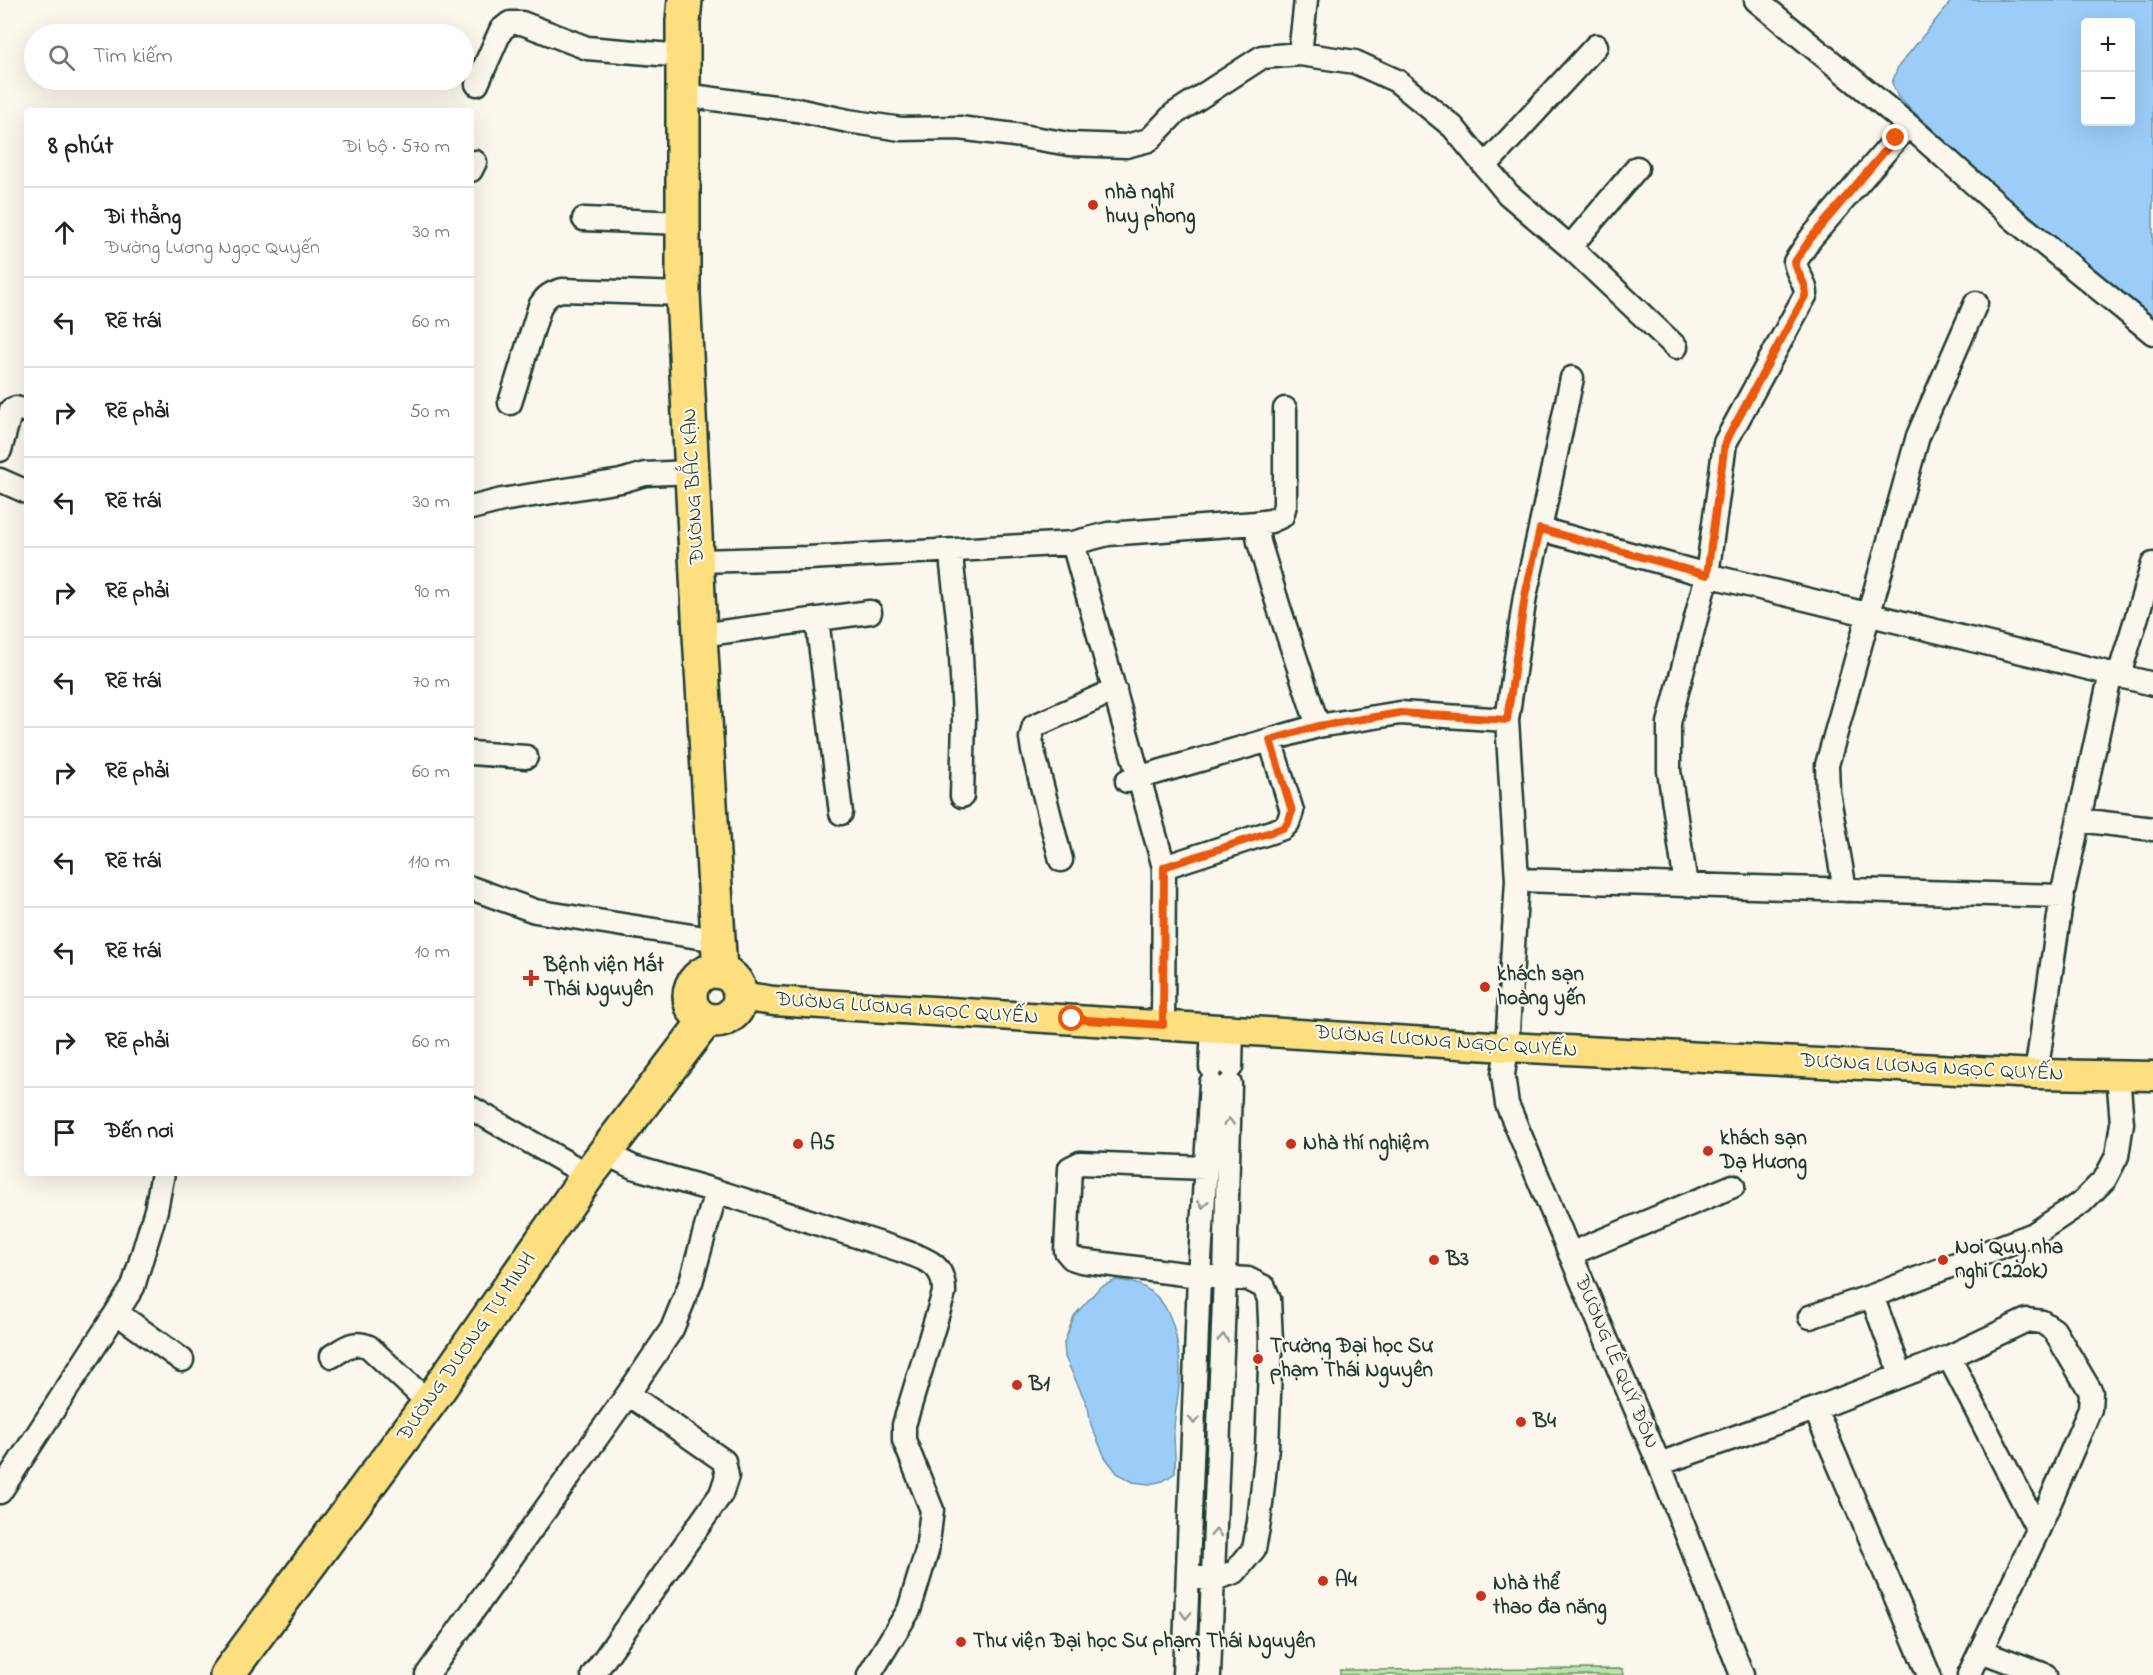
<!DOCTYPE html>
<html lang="vi">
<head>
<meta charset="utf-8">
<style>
  body { margin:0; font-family:"Indie Flower",sans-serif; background:#f6f6f6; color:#222 }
  .controls { position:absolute; right:18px; top:18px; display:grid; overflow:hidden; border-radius:6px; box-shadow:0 6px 24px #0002 }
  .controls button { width:54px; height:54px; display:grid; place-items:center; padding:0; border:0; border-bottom:2px solid #e0e0e0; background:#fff; color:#222; font:30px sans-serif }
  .stop { position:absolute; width:18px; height:18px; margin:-14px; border:4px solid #ea580c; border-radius:50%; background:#fff }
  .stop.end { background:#ea580c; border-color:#fff; box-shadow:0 2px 6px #0008 }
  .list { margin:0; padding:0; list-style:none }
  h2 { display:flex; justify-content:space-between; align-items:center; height:78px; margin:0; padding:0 24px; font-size:26px }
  h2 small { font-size:20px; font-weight:400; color:#767676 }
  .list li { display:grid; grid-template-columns:39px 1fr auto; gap:18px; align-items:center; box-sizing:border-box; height:90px; padding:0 24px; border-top:2px solid #e0e0e0 }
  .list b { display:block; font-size:22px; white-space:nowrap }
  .list p { margin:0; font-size:20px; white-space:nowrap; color:#767676 }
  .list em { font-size:20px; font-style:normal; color:#767676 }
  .icon { flex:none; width:33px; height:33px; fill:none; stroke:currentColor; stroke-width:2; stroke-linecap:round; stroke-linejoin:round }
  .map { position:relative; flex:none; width:2153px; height:1675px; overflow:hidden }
  .search { position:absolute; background:#fff; box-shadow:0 6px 24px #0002; left:24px; top:24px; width:450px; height:66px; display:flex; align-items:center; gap:15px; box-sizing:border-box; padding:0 21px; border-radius:33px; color:#767676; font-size:22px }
  .panel { position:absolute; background:#fff; box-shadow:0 6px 24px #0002; left:24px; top:108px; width:450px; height:1068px; border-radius:6px }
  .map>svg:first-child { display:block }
  .green { fill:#b8e5a3; stroke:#6c916c; stroke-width:1.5 }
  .water { fill:#9bcdf8; stroke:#6993aa; stroke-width:1.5; fill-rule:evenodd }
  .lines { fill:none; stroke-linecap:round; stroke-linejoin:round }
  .minor-casing { stroke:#1f3d34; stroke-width:27 }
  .major-casing { stroke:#1f3d34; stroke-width:33 }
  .highway-casing { stroke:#1f3d34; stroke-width:38 }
  .minor { stroke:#fbf7ec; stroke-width:22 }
  .major { stroke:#fddf80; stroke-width:28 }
  .highway { stroke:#fddf80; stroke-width:33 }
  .oneway { stroke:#8d9a90 }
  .route { stroke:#ea580c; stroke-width:8 }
  .poi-dot { fill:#c8321e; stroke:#fbf7ec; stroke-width:2 }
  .labels { text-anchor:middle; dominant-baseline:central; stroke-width:4.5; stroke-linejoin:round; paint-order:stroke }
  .poi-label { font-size:21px; font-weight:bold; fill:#1f3d34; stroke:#fbf7ec; text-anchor:start }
  .street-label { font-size:21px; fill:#1f3d34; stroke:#fbf7ec }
</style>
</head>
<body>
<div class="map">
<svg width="2153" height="1675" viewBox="0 0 2153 1675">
  <rect width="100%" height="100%" fill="#fbf7ec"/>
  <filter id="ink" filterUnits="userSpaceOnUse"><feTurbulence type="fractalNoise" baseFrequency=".0167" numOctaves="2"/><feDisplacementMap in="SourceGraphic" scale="12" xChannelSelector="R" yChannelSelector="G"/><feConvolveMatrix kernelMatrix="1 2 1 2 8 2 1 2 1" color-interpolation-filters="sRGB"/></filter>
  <g filter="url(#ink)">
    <path class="green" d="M1623,1669L1624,1675H1340V1670Z"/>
    <path class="water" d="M1952,0H2153V318L2043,232L1898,97L1892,83L1898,67ZM2086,22H2130V122H2086Z
      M1116,1280C1166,1283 1177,1323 1180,1367C1181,1388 1174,1410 1174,1432C1174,1446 1176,1459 1175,1473L1163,1481L1149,1484L1133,1482L1117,1473L1105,1457L1097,1439L1091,1425L1088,1407L1065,1357L1064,1343L1074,1316L1100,1287Z"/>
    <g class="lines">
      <defs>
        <path id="minor" d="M1756,0L1908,125L2015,220L2153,333
          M1300,54L1306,0
          M477,84L501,30L510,23H522L587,48L683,56
          M684,95L797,110L848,121L901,129L959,128L1022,136L1069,144L1126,146L1149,140L1174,114L1262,57L1300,54L1355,62L1397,81L1453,127L1508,194L1570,247L1676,347
          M1485,166L1596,46
          M471,170L475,162
          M584,219L682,223
          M1570,247L1637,168
          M510,403L540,306C546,296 551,293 562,290L683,294
          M1285,409V505L1282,516L1271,521L1256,523L1259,542L1279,608L1318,726
          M0,450L11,410L16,408L27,411
          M0,480L27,492
          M471,508L502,500L621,481L645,474L693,472
          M1540,529L1572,378
          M1073,543L1164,867L1283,828L1288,823L1292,811L1270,740
          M698,561L808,558L956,550
          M817,619L841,813
          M700,635L870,612
          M2119,675L2153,564
          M471,753L526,757
          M1127,781L1318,726L1400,713L1507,720
          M962,796L964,718L960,636L952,565V557L956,550L1073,543L1108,534L1256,523
          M2079,820L2153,829
          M1061,860L1033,751L1031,738L1034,726L1115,690
          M1517,880L2062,896
          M1686,885L1669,771V723L1707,575L1725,443L1806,294C1806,282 1797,275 1795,262L1811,238L1908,125
          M471,888L535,911L717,940
          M1845,890L1828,792L1827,765L1918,436L1976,303
          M1163,1025L1164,867
          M1211,1067L1213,1028
          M1231,1067L1232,1028
          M2036,1074L2062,896L2111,673
          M471,1108L588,1175
          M605,1153L633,1167L716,1191L900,1250C924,1259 945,1262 944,1293L904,1425V1440L932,1510L927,1551L909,1610L869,1675
          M1570,1254L1733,1186
          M1872,1296L1901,1375
          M117,1313L182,1360
          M1810,1317L1872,1296L2034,1234L2082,1202L2105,1179L2117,1156L2122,1123L2118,1075
          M332,1356C345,1348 354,1340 369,1347L429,1403
          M1949,1357L2038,1530
          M1815,1409L1929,1675
          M1659,1464L1815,1409L1949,1357L2027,1320L2042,1322L2054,1330L2091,1392L2090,1409L2038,1530L1969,1675
          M0,1492L133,1287L156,1210L163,1173
          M1188,1577L1214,1579L1235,1572L1254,1549L1259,1522L1267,1447L1271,1341L1269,1299L1264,1287L1248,1279L1199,1276L1081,1261L1072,1258L1066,1251L1070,1168L1080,1163L1205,1168
          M1981,1651L2045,1675
          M427,1675L628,1394L672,1329L691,1282L716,1191
          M593,1675L721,1494L727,1476L724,1461L628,1394
          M1184,1675L1199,1276L1211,1083
          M1209,1675L1225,1277L1230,1084
          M1742,1675L1659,1464L1507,1104L1503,1075L1507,1047L1517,880L1507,720L1525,596L1540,529L1707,575L2153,684"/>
        <path id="major" d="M740,996L774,1001L1507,1047L2036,1074L2153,1076"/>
        <path id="highway" d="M685,0L683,21V294L700,635L720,972
          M690 996a25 25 0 1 1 50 0a25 25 0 1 1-50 0Z
          M227,1675L429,1403L588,1175L706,1020"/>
      </defs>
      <use href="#minor" class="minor-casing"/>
      <use href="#major" class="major-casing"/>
      <use href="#highway" class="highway-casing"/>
      <use href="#minor" class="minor"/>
      <use href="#major" class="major"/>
      <use href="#highway" class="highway"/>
    </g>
    <defs><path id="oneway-chevron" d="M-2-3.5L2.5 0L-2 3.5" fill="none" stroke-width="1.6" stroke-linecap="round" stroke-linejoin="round" transform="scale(1.5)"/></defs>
    <g class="oneway">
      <use href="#oneway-chevron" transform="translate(1229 1122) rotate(-89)"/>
      <use href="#oneway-chevron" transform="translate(1203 1204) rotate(93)"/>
      <use href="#oneway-chevron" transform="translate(1223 1338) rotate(-87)"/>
      <use href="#oneway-chevron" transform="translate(1194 1420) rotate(92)"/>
      <use href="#oneway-chevron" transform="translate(1216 1533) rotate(-88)"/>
      <use href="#oneway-chevron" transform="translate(1186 1615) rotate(92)"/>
    </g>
  </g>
  <g class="lines" filter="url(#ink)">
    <path class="route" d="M1072,1019L1163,1025L1164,867L1283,828L1288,823L1292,811L1270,740L1318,726L1400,713L1507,720L1525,596L1540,529L1707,575L1725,443L1806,294C1806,282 1797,275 1795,262L1811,238L1896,138"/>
  </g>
  <g class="poi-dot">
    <circle cx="1093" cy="205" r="6"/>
    <path d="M528 969h6v6h6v6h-6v6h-6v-6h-6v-6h6z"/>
    <circle cx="1485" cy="987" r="6"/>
    <circle cx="798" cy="1144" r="6"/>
    <circle cx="1291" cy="1144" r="6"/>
    <circle cx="1708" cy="1151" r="6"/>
    <circle cx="1434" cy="1260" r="6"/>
    <circle cx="1943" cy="1260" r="6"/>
    <circle cx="1258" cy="1359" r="6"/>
    <circle cx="1017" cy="1385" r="6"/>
    <circle cx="1521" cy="1422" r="6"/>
    <circle cx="1323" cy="1581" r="6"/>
    <circle cx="1481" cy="1596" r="6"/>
    <circle cx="961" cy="1642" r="6"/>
  </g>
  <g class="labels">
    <g class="poi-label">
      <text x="1105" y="193">nhà nghỉ<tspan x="1105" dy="24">huy phong</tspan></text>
      <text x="544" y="966">Bệnh viện Mắt<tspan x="544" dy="24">Thái Nguyên</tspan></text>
      <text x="1497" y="975">khách sạn<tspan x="1497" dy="24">hoàng yến</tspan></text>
      <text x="1720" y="1139">khách sạn<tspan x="1720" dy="24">Dạ Hương</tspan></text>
      <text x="810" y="1144">A5</text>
      <text x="1303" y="1144">Nhà thí nghiệm</text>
      <text x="1955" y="1248">Noi Quy nha<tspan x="1955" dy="24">nghi (220k)</tspan></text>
      <text x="1446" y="1260">B3</text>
      <text x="1270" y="1347">Trường Đại học Sư<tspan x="1270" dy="24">phạm Thái Nguyên</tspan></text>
      <text x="1029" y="1385">B1</text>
      <text x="1533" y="1422">B4</text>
      <text x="1335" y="1581">A4</text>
      <text x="1493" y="1584">Nhà thể<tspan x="1493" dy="24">thao đa năng</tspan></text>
      <text x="973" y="1642">Thư viện Đại học Sư phạm Thái Nguyên</text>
    </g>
    <g class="street-label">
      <text transform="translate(694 486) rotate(-93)">ĐƯỜNG BẮC KẠN</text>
      <text transform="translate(907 1009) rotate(4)">ĐƯỜNG LƯƠNG NGỌC QUYẾN</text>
      <text transform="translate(1446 1042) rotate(4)">ĐƯỜNG LƯƠNG NGỌC QUYẾN</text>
      <text transform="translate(1932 1068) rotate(3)">ĐƯỜNG LƯƠNG NGỌC QUYẾN</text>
      <text transform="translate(467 1347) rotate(-55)">ĐƯỜNG DƯƠNG TỰ MINH</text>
      <text transform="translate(1616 1362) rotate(67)">ĐƯỜNG LÊ QUÝ ĐÔN</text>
    </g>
  </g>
</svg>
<div class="controls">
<button>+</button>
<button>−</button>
</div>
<div class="stop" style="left:1072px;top:1019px"></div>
<div class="stop end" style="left:1896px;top:138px"></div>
<div class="search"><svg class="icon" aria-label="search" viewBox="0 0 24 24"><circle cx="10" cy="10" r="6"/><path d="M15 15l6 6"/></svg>Tìm kiếm</div>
<section class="panel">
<h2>8 phút<small>Đi bộ · 570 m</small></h2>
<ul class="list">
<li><svg class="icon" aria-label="ahead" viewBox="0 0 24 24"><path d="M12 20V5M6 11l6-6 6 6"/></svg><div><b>Đi thẳng</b><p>Đường Lương Ngọc Quyến</p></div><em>30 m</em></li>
<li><svg class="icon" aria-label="left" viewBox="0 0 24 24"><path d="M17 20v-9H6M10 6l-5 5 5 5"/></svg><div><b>Rẽ trái</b></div><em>60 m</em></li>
<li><svg class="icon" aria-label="right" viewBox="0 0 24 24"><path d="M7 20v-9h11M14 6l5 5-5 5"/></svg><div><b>Rẽ phải</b></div><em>50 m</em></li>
<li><svg class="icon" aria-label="left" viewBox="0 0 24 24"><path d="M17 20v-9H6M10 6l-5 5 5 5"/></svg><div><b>Rẽ trái</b></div><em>30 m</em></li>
<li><svg class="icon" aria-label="right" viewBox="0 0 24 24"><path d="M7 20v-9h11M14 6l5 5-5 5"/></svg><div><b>Rẽ phải</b></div><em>90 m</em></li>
<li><svg class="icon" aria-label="left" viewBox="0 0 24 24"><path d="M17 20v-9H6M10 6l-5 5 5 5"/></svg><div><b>Rẽ trái</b></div><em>70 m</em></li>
<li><svg class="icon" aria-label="right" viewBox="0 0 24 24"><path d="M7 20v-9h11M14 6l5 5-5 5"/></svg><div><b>Rẽ phải</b></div><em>60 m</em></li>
<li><svg class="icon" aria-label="left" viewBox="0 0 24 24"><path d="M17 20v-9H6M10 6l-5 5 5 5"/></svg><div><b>Rẽ trái</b></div><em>110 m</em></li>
<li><svg class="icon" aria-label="left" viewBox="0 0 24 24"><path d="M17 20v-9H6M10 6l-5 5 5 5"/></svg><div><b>Rẽ trái</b></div><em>10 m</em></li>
<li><svg class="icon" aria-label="right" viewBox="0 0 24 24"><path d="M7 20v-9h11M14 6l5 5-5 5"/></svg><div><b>Rẽ phải</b></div><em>60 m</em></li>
<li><svg class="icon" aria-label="arrive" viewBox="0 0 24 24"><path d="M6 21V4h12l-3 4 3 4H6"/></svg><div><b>Đến nơi</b></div></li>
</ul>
</section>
</div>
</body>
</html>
